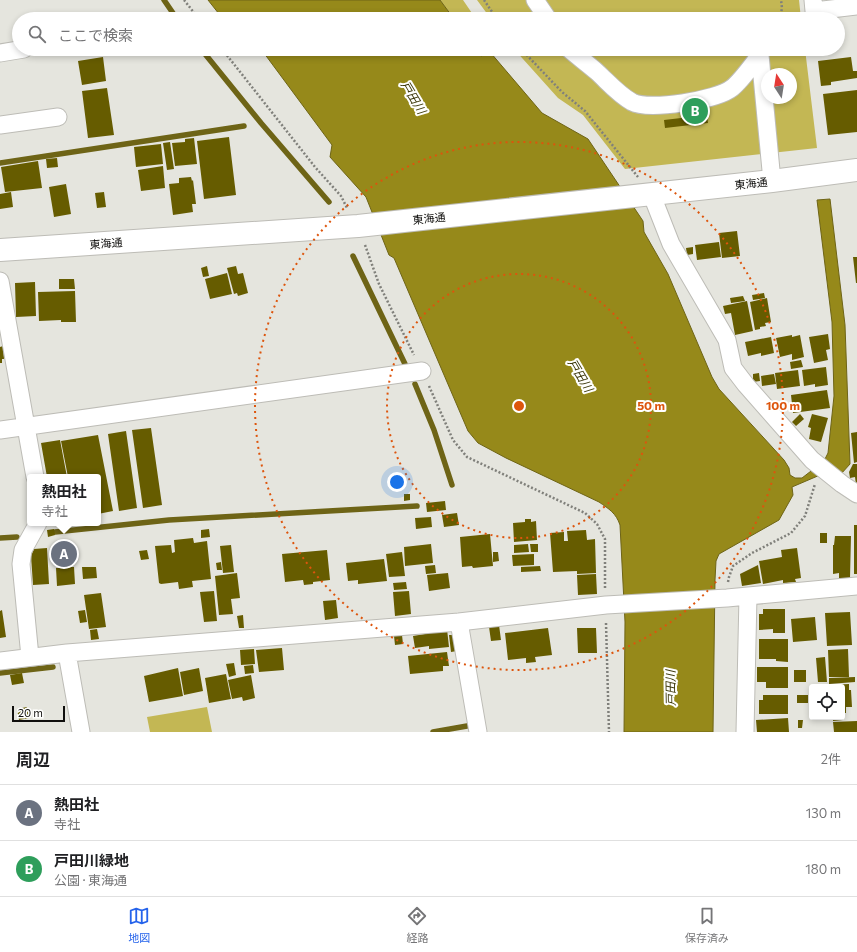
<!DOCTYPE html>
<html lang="ja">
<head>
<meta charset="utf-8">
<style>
  body { margin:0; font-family:Commissioner,"Noto Sans JP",sans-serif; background:#f6f6f6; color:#202124 }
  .controls { position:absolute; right:12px; bottom:12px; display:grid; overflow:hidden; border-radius:4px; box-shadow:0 2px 6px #0003 }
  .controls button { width:36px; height:36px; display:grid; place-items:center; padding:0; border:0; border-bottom:1px solid #e0e0e0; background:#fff; color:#202124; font:20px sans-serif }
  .compass { position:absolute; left:761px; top:68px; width:36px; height:36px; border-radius:50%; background:#fff; box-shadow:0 2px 6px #0003; rotate:348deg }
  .scale { position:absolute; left:12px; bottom:10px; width:53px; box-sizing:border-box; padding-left:4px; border:2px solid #100f0d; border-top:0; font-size:11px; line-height:14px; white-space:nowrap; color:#100f0d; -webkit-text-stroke:3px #fffffe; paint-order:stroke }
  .you { position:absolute; left:397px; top:482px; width:14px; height:14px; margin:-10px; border:3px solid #fff; border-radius:50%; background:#1a73e8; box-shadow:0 0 0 6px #1a73e833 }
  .badge { display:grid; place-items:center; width:26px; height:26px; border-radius:50%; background:#2563eb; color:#fff; font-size:13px; font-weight:700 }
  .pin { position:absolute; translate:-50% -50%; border:2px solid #fff; box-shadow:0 1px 4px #0006 }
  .popup { position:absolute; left:27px; top:474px; width:74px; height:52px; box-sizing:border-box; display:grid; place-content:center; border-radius:4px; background:#fff; filter:drop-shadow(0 1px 3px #0005); font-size:13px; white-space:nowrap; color:#757577 }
  .popup b { font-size:15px; color:#202124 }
  .popup::after { content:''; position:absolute; left:50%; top:100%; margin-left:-8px; border:8px solid transparent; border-top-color:#fff }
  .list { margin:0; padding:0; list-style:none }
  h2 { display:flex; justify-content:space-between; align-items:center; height:52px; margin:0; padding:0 16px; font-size:17px }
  h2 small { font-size:13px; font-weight:400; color:#757577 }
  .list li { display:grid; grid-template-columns:26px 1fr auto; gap:12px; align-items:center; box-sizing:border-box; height:56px; padding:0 16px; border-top:1px solid #e0e0e0 }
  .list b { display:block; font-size:15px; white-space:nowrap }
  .list p { margin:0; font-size:13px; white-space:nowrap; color:#757577 }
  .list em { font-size:13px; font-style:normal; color:#757577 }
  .icon { flex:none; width:22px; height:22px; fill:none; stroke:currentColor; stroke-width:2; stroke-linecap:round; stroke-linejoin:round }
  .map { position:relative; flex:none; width:857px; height:732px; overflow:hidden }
  .search { position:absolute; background:#fff; box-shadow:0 2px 6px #0003; left:12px; right:12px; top:12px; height:44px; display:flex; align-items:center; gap:10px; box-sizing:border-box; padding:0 14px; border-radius:22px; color:#757577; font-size:15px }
  .sheet { height:164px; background:#fff }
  nav { display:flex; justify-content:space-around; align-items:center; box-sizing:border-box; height:56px; border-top:1px solid #e0e0e0; background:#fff; font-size:11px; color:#757577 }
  nav a { display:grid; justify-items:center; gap:2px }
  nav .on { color:#2563eb }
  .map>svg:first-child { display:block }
  .green { fill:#c3b754; fill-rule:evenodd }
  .water { fill:#96891a; stroke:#6e6416 }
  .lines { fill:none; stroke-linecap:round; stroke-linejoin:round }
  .stream { stroke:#6e6416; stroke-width:5.5 }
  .building { fill:#665c00 }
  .minor-casing { stroke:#bdbcb6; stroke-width:19 }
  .major-casing { stroke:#bdbcb6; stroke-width:24 }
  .path { stroke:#80807b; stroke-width:2.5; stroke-dasharray:2 2; stroke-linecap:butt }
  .minor { stroke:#fff; stroke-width:17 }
  .major { stroke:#fff; stroke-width:22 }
  .ring { fill:none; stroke:#dd550c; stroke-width:2; stroke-dasharray:2 4 }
  .labels { text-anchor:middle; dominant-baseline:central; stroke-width:4; stroke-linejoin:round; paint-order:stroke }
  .street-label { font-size:11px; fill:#100f0d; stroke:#fffffe }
  .water-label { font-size:12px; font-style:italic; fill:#3d380c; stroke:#fffffe }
  .centre { fill:#dd550c; stroke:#fffffe; stroke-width:2 }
  .ring-label { font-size:12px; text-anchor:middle; font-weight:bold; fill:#dd550c; stroke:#fffffe; stroke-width:4; stroke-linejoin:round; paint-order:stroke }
</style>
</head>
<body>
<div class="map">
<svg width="857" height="732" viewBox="0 0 857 732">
  <rect width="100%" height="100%" fill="#e5e5de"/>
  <path class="green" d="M440,0H463L476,19H454Z
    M477,0H799L801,19H491Z
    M514,49H805L817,148L625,169L583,115L558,98ZM767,74H791V98H767Z
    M207,707L212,732H150L147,717Z"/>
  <path class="water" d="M208,0H440L454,19H223Z
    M261,49H476L481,56L490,52L542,113L588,139L643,221L644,232L668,274L712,377L719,389L784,460L789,468L790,475L795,478H802L824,461L828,453L834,396L832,322L817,200L830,199L845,325L850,464L841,474L834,469L792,487L793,495L779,520L719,554L716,561L715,580L713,732H624L625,622L620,525C616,513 609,509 599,502L506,458L478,443L468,431L394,258L389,255L366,197L330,157L332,145Z"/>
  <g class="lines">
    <path class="stream" d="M164,0L177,19
      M201,49L261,123L329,202
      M0,163L244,126
      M353,256L405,364
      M415,384L434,430L452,485
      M55,532L169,520L417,506
      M0,538L17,537
      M0,673L53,667
      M433,732L467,726"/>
  </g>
  <path class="building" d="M103,57L106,81L82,85L78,61Z
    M851,57L853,71H857V78L831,82V85L821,86L818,61Z
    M107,88L114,135L88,138L82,91Z
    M857,90V132L828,135L823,94Z
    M707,115L708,123L665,128L664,120Z
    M229,137L236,195L204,199L197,141Z
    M194,138L197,164L175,166L172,143L185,142V139Z
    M170,142L174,169L167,170L163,143Z
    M161,144L163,164L136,167L134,147Z
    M57,158L58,167L47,168L46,159Z
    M38,161L42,188L5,192L1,167Z
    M163,166L165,188L141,191L138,170Z
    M191,177L192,181L193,180L196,204H192L193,212L173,215L169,184L179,183V178Z
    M66,184L71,214L54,217L49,187Z
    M11,192L13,207L0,209V194Z
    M104,192L106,207L97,208L95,193Z
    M737,231L740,256L722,258L719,233Z
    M719,242L721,257L697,260L695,245Z
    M693,247V254L687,255L686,248Z
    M853,257H857V283H856Z
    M207,266L209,276L203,277L201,268Z
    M236,266L238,274L243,273L248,293L238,296L237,293L234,294L227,268Z
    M227,273L232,294L210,299L205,279Z
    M59,279H74L75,289H59Z
    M35,282L36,316L16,317L15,283Z
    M75,291L76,322H61V320L39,321L38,292Z
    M764,293L765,298L753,300L752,295Z
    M743,296L745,301L731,303L730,298Z
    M767,298L771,322L765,323L766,326L760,327V329L755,330L750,302Z
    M747,301L753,331L735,335L731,313L725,314L723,306Z
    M828,334L830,349L826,350L828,360L814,363L809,337Z
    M792,335V337L800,335L804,357L792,360V354L780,357L776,338Z
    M771,337L774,353L761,356V353L748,356L745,342Z
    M3,346L4,359H2V363H0V347Z
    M801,360L803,367L791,369L790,362Z
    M826,367L828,385L815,387V384L804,386L802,370Z
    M798,370L800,386L777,389L775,373Z
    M759,373L760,381L753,382V374Z
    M774,374L776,384L762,386L761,376Z
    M827,390L830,408L793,413L791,395Z
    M800,414L804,419L796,426L792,422Z
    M812,414L828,418L821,442L809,439L811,428L808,427Z
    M151,428L162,505L143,508L132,430Z
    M126,431L137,508L119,511L108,434Z
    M857,432V462L854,463L851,433Z
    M98,435L113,511L98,514V477H68L61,441Z
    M60,440L67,477H47L41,443Z
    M853,464H857V485H856L855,477L850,478L849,472Z
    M404,494H410V500L404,501Z
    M445,501L446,510L427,512L426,503Z
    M457,513L459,525L444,527L442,515Z
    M431,517L432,527L416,529L415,518Z
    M525,519H531V522L536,521L537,540L514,542L513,523L525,522Z
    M854,525H857V574H854Z
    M54,529L55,535L48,537L47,530Z
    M209,529L210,537L201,538V530Z
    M586,530L587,540L595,539L596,573L577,574V571L553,572L550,533L564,532V541H568L567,531Z
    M820,533H827V543H820Z
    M490,534L493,566L473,568L472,566L462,567L460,537Z
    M835,536H851L850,578H839V573L833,574V545H834Z
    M193,538L194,543L207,541L211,579L192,581L193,587L179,589L178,582L161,584L159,583L155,546L171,545L172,553L175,552L174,540Z
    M431,544L433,563L405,566L404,547Z
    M528,544L529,552L514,553V545Z
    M530,544H538V552H531Z
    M231,545L234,572L223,573L220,546Z
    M47,548L49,584L33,585L31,556L34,549Z
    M71,548L72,559L68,560L69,567H74L75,584L57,586L56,568H60L59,560H56L55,549Z
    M797,548L801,578L795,579L796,582L783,583V580L763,584L759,561L782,557L781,550Z
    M147,550L149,559L141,560L139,551Z
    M327,550L330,580L313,582V584L304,585L303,580L285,582L282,554Z
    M402,552L405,576L389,577L386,554Z
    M493,552H498L499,561L493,562Z
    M534,554V565L513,566L512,555Z
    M384,559L387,581L358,584V580L348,581L346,563Z
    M221,562L222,570H217L216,563Z
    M435,565L436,573L426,574L425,566Z
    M758,565L761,583L742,586L740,574Z
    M540,566L541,571L521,572V567Z
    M82,567H96L97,578L83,579Z
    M237,573L240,598L231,599L233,614L219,615L215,576Z
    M448,573L450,588L429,591L427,575Z
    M596,574L597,594L578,595L577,575Z
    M406,582L407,589L394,590L393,583Z
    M214,591L217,621L204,622L200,592Z
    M409,591L411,614L395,616L393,592Z
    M101,593L106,627L89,629L84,595Z
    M336,600L338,618L325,620L323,601Z
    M763,609H785V633H773V629L759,630V614H763Z
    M2,610L6,637L0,638V611Z
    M85,610L87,622L80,623L78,611Z
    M850,612L852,645L827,646L825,613Z
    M243,615L244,628H239L237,616Z
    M815,617L817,640L793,642L791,619Z
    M499,625L501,640L491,641L489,627Z
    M548,628L552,655L535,657L536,662L526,663V658L508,660L505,633Z
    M577,628H596L597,653H578Z
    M97,629L99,639L91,640L90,630Z
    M447,629L449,647L429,649V646L415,648L413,636L425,634V632Z
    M402,635L403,644L395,645L394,636Z
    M449,635H455L457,651L451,652Z
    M759,639H788V662L776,661V659H759Z
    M282,648L284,670L259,672L256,650Z
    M254,649L255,664L241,665L240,650Z
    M848,649L849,677H829L828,650Z
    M447,652L449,666H443V671L410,674L408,656Z
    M825,657L827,682H818L816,658Z
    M234,663L236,675L229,677L226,664Z
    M253,665L254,673L245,674L244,666Z
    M757,667H788V688H766V682H757Z
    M178,668L183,696L149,702L144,676Z
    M199,668L203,691L184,695L180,672Z
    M794,670H806V682H794Z
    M22,673L24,683L12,685L10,675Z
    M226,674L231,699L209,703L205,678Z
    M251,675L255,698L243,701L242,697L232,699L228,680Z
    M855,677V682L829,684V678Z
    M849,684V690H851L852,707H846V713H842V687H830V685Z
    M763,695H788V714H759V700H763Z
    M797,695H808V703H797Z
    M27,707L29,718L19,720L17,709Z
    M833,717H842L843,720L833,721Z
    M788,718L789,732H757L756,720Z
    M798,720H803L802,728H798Z
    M857,721V732H834L833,722Z"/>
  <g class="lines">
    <defs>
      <path id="minor" d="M535,0L548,19
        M813,0L814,11L857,6
        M569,49C578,57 588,64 597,72C609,83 618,94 632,102C649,111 717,100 732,88C742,80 752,65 760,55L772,181
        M0,53L24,49
        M0,125L58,117
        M651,193L671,244L727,340L733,368L746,385L812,460L842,484L857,494
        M0,281L35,477
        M0,430L422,371
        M459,622L478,732
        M67,653L81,732
        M30,657L21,564L23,550L38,523
        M0,661L67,653L459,622L606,605L727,598L857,586
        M745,732L748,596"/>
      <path id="major" d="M0,250L358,226L772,181L857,170"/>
    </defs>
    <use href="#minor" class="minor-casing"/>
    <use href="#major" class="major-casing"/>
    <path class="path" d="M184,0L199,19
      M484,0L497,19
      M780,19L782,8L781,0
      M222,49L315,167L341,196L347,208
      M521,49L562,92L585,111L638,177
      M365,245L379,284L414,355
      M429,386L453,440L467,457L585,513L597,524L605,539V588
      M728,582L729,577L733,566L752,553L791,533L805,516L815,484
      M606,623L609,732"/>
    <use href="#minor" class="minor"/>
    <use href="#major" class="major"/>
  </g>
  <g class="ring">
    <circle cx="519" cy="406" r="132"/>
    <circle cx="519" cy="406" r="264"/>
  </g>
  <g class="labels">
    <g class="street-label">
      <text transform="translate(751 183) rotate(-6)">東海通</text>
      <text transform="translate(429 218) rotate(-6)">東海通</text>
      <text transform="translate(106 243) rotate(-4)">東海通</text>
    </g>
    <g class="water-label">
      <text transform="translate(414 97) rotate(59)">戸田川</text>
      <text transform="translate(581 375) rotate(59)">戸田川</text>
      <text transform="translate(670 688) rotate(-91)">戸田川</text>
    </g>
  </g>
  <circle cx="519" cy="406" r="6" class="centre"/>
  <g class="ring-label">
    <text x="651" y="410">50 m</text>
    <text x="783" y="410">100 m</text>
  </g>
</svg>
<div class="controls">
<button><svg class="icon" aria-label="locate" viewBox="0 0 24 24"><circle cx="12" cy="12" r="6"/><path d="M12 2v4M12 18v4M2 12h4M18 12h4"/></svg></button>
</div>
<svg class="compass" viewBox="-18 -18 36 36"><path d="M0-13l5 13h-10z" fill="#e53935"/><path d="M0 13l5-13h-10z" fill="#757577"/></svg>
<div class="scale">20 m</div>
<div class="you"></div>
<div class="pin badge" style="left:64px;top:554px;background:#6b7280">A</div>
<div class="popup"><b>熱田社</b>寺社</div>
<div class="pin badge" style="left:695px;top:111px;background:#2e9e5b">B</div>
<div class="search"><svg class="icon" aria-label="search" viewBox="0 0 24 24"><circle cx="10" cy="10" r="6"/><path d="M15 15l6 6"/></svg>ここで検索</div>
</div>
<section class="sheet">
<h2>周辺<small>2件</small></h2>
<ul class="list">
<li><span class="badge" style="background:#6b7280">A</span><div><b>熱田社</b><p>寺社</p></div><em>130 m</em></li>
<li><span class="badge" style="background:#2e9e5b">B</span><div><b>戸田川緑地</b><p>公園 · 東海通</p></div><em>180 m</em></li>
</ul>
</section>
<nav>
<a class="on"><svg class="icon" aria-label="map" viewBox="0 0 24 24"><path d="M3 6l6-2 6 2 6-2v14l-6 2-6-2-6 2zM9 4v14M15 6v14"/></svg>地図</a>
<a><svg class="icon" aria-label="directions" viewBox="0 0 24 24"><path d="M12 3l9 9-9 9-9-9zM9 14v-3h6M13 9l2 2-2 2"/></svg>経路</a>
<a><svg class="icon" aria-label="saved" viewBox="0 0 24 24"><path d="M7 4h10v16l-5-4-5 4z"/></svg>保存済み</a>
</nav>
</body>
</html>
